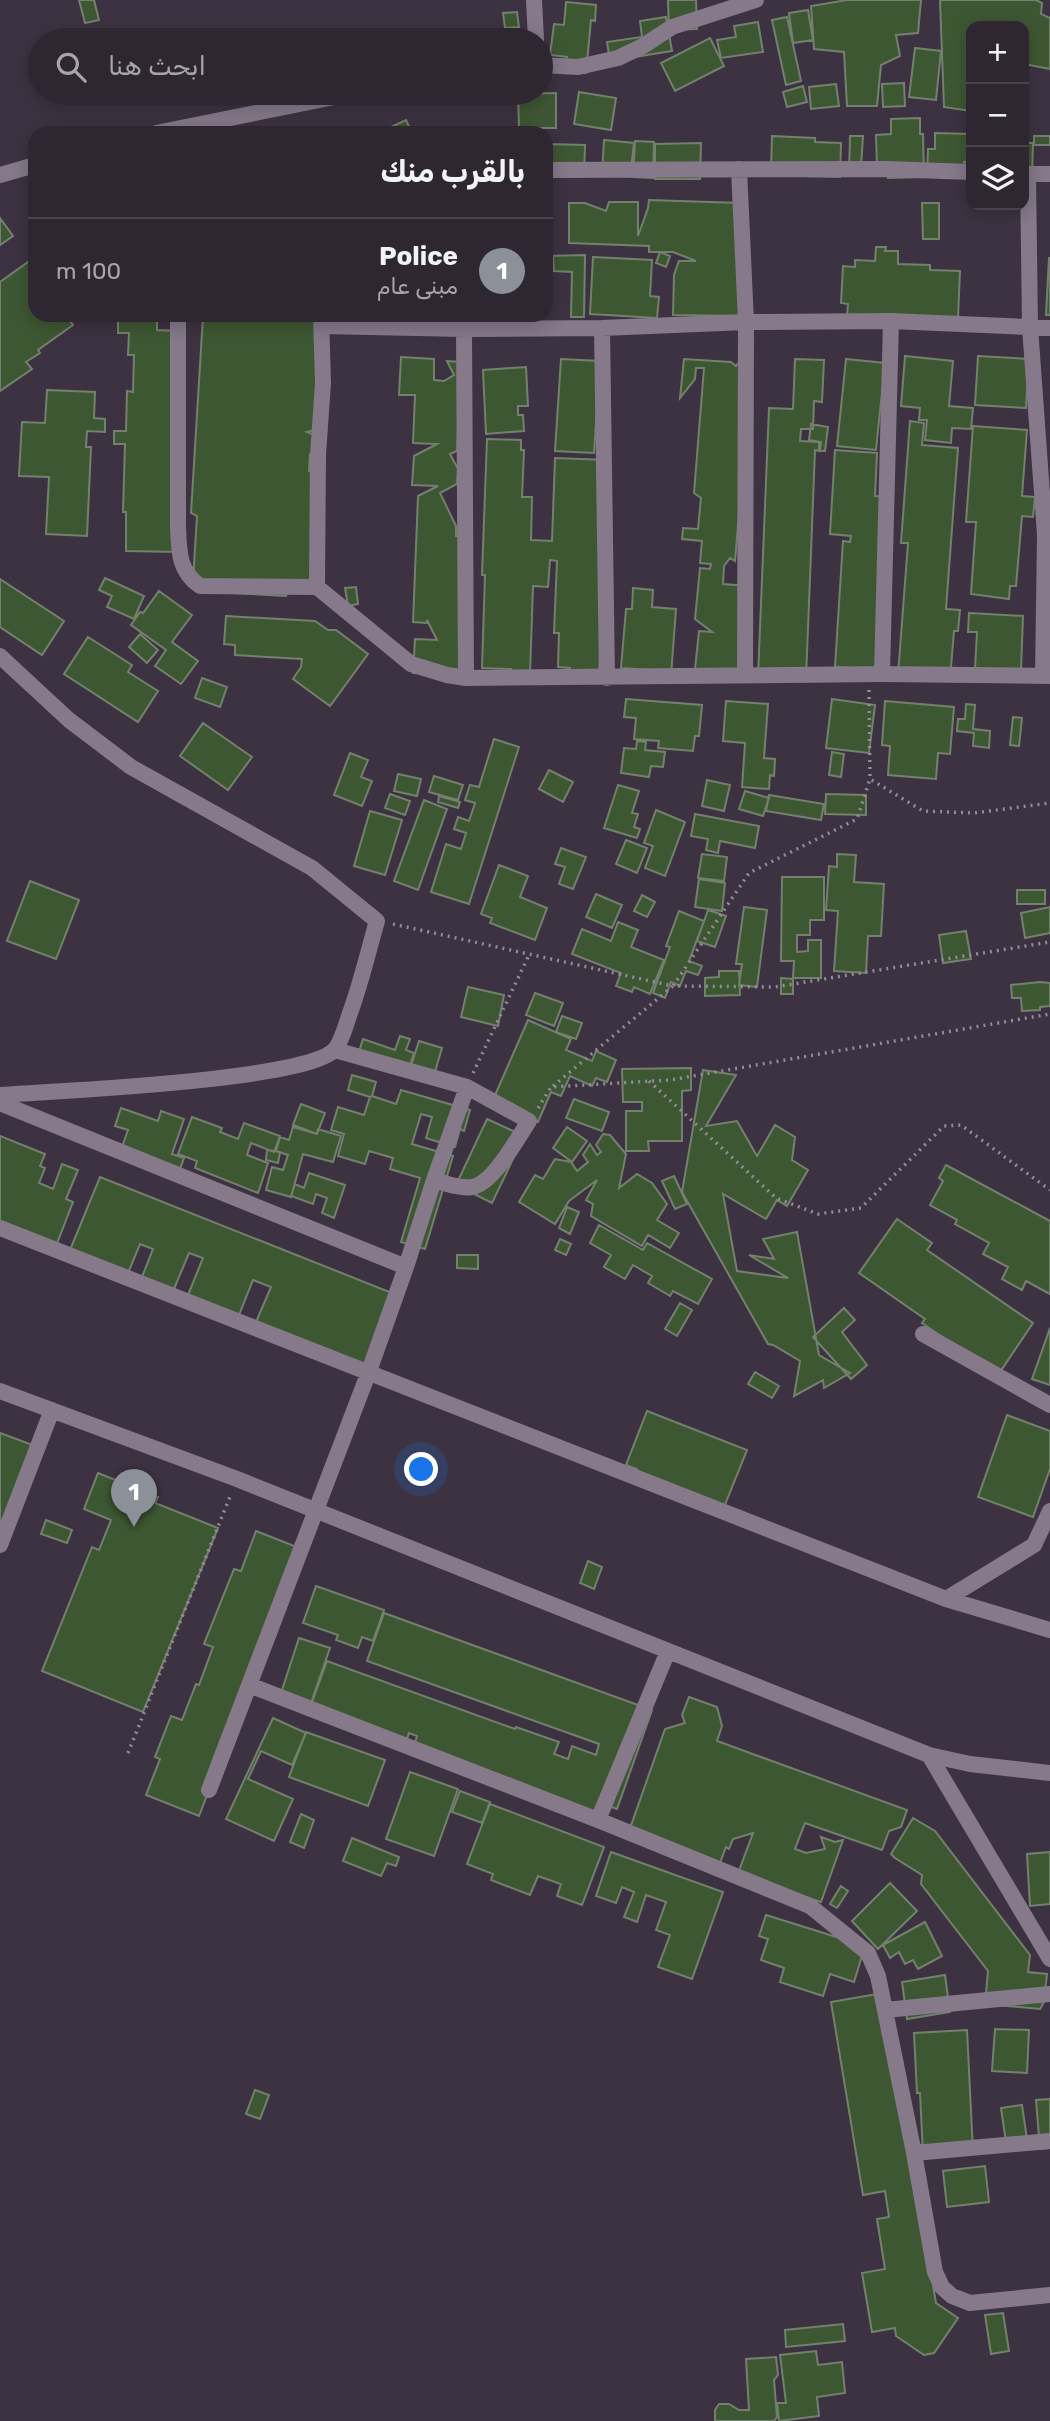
<!DOCTYPE html>
<html lang="ar">
<head>
<meta charset="utf-8">
<style>
  body { margin:0; font-family:Rubik,"Noto Sans Arabic",sans-serif; background:#3a323d; color:#f1f3f6; direction:rtl }
  .controls { position:absolute; right:21px; top:21px; display:grid; overflow:hidden; border-radius:14px; box-shadow:0 4px 18px #0003 }
  .controls button { width:63px; height:63px; display:grid; place-items:center; padding:0; border:0; border-bottom:2px solid #49434d; background:#2e2631; color:#f1f3f6; font:35px sans-serif }
  .you { position:absolute; left:422px; top:1470px; width:24px; height:24px; margin:-18px; border:5px solid #fff; border-radius:50%; background:#1a73e8; box-shadow:0 0 0 10px #1a73e833 }
  .badge { display:grid; place-items:center; width:46px; height:46px; border-radius:50%; background:#8c9099; color:#fff; font-size:23px; font-weight:700 }
  .pin { position:absolute; translate:-50% -58px; filter:drop-shadow(0 2px 4px #0008) }
  .pin::after { content:''; position:absolute; top:37px; width:24px; height:21px; background:inherit; clip-path:polygon(0 0,100% 0,50% 100%) }
  .list { margin:0; padding:0; list-style:none }
  h2 { display:flex; justify-content:space-between; align-items:center; height:91px; margin:0; padding:0 28px; font-size:30px }
  h2 small { font-size:23px; font-weight:400; color:#a7a5ab }
  .list li { display:grid; grid-template-columns:46px 1fr auto; gap:21px; align-items:center; box-sizing:border-box; height:105px; padding:0 28px; border-top:2px solid #49434d }
  .list b { display:block; font-size:26px; white-space:nowrap }
  .list p { margin:0; font-size:23px; white-space:nowrap; color:#a7a5ab }
  .list em { font-size:23px; font-style:normal; color:#a7a5ab }
  .icon { flex:none; width:38px; height:38px; fill:none; stroke:currentColor; stroke-width:2; stroke-linecap:round; stroke-linejoin:round }
  .map { position:relative; flex:none; width:1050px; height:2421px; overflow:hidden; direction:ltr }
  .search { position:absolute; background:#2e2631; box-shadow:0 4px 18px #0003; left:28px; top:28px; width:525px; height:77px; display:flex; align-items:center; gap:18px; box-sizing:border-box; padding:0 24px; border-radius:38px; color:#a7a5ab; font-size:26px }
  .panel { position:absolute; background:#2e2631; box-shadow:0 4px 18px #0003; left:28px; top:126px; width:525px; height:196px; border-radius:21px; direction:rtl }
  .map>svg:first-child { display:block }
  .building { fill:#3e5733; stroke:#74806e; stroke-width:2 }
  .lines { fill:none; stroke-linecap:round; stroke-linejoin:round }
  .path { stroke:#938b97; stroke-width:3.5; stroke-dasharray:2 5; stroke-linecap:butt }
  .minor { stroke:#85798a; stroke-width:16 }
</style>
</head>
<body>
<div class="map">
<svg width="1050" height="2421" viewBox="0 0 1050 2421">
  <rect width="100%" height="100%" fill="#3d3241"/>
  <path class="building" d="M79,0H94L99,20L85,23Z
    M668,0H696L697,29L669,30Z
    M847,0H921L918,33L896,35L900,56L881,65L877,106H847L844,52L814,49L811,6Z
    M940,0H1036L1042,3L1041,14L1050,18V69L1024,64V26H971V109L970,111L944,107Z
    M566,2L596,5L595,21L591,20L586,73L566,71L567,57L550,55L554,24L564,25Z
    M808,10L813,40L793,43L789,13Z
    M517,12L519,27L505,28L503,13Z
    M666,17L672,51L610,61L607,42L642,37L640,21Z
    M787,17L801,81L786,85L772,20Z
    M758,22L763,52L721,58L717,40L736,37L734,26Z
    M710,38L724,66L675,91L661,63Z
    M915,48L941,51L936,100L909,97Z
    M904,83L905,106L883,107L882,84Z
    M836,84L839,106L811,109L809,87Z
    M803,86L807,102L787,107L783,92Z
    M579,92L616,98L611,130L574,124Z
    M556,93V128H519L518,94Z
    M920,118V134H923L924,177L888,178V166H877L876,135L891,134V119Z
    M406,120L412,133H378Z
    M935,133L971,134V162H964V176L927,175L928,149H935Z
    M772,136L815,138V142L841,143L840,177L805,176L771,170Z
    M850,136H863L861,167L849,174Z
    M1034,136H1050V145H1034Z
    M604,140L634,143L630,177L602,174Z
    M635,141L654,142L653,178L633,177Z
    M701,143L700,179H655V144Z
    M1024,143H1033L1032,177H1024Z
    M548,144L585,145L584,175L547,174Z
    M649,200L740,203L741,316L673,315L674,275L679,261H696L673,252H649V246L569,243V203H585L606,211L609,202H638V236L648,208Z
    M922,203H939V239H923Z
    M0,218L13,236L0,245Z
    M876,247H886L885,251H898V264L930,265V270L960,271L958,318L847,316L848,304L841,303L843,266L855,267V260L875,261Z
    M660,252L670,256L666,267L656,263Z
    M585,255L584,317H571L572,272L554,271L553,256H547Z
    M35,257V315H66L73,325L38,350L40,353L26,362L32,369L0,391V282Z
    M593,257L652,260L650,296L659,297L657,318L590,314Z
    M1049,258H1050V315H1046Z
    M118,315H157V330L179,331V552L126,551V512H123L125,444H114V431H126L127,391L133,392L134,355H128L129,333H118Z
    M209,315H320L323,428L307,432L323,439V451L310,454L309,471L318,475L319,587L290,586L286,596L196,591L193,581L197,516L191,513L203,316Z
    M753,344L735,561L730,558L724,566L723,584L749,586L742,673L695,669L699,631L712,632L695,619L700,568L710,569L711,564L700,563L702,541L682,539L683,528L698,529L701,498L694,493L704,368H696L695,379L680,398L684,359L731,362L736,366Z
    M905,356L953,361L949,406L973,408L971,429L952,428L951,443L925,440L927,420H919L920,408L901,406Z
    M978,356L1029,359L1026,408L975,405Z
    M401,357L434,359V380L444,381L454,375L447,361L461,362L457,451L450,454L458,469L457,484L440,493L456,526V536H466L461,675L413,673L415,639L437,640L427,620V623L413,622L418,496L438,486L412,485L414,456L437,444L413,443L415,395H399Z
    M561,359L600,361L594,453L555,451Z
    M795,359L824,360L822,402L814,401L813,429H801L800,441L819,442V451L815,450L806,679L758,677L769,408L793,409Z
    M846,359L885,363L876,450L837,446Z
    M526,367L528,406H518V415H523L524,431L486,434L483,370Z
    M47,390L95,392L94,418L105,419V432L87,431L86,447H91L87,536L46,534L49,477L19,476L22,422L45,423Z
    M910,421L924,423L922,445L958,448L946,609L960,610L958,631H954L950,679L898,675L908,543H901Z
    M811,424L828,427L825,451H820L821,442L809,440Z
    M973,426L1027,430L1022,496L1035,497L1033,517L1022,516L1016,586H1010L1009,599L971,594L976,522H966Z
    M487,439L521,440V450H524L522,497H532L531,540L552,541L555,458L608,460L599,678L570,677V668L558,667L559,633H554L557,561L550,560L548,587L533,586L530,674H511V669L482,668L485,575H482Z
    M835,450L877,453L875,496L889,497L878,670L835,667L843,541L850,542L851,536L830,534Z
    M105,578L144,596L134,619L107,607L112,596L99,590Z
    M0,579L64,621L42,655L0,627Z
    M356,587L358,604L348,606L345,588Z
    M633,588L653,590L652,607L676,609L671,676L651,670L621,668L626,609H632Z
    M159,591L192,615L172,642L198,661L181,684L155,666L166,650L131,625L140,612L143,613Z
    M969,613L1023,616L1021,671L975,669L977,632H968Z
    M226,616L315,621L328,630H336L368,654L330,706L293,679L301,667L302,659L235,655V645L224,644Z
    M140,634L158,650L147,663L129,647Z
    M88,637L132,665L128,672L158,691L138,722L64,674Z
    M202,678L227,687L220,707L195,698Z
    M626,699L702,705L699,736H695L693,751L658,748L659,741L634,739L636,718L624,717Z
    M832,699L875,705L869,753L826,748Z
    M726,701L768,704L764,758L775,759L774,776L770,775L769,789L742,787L745,743L723,741Z
    M885,701L954,707L950,754L938,753L936,779L888,775L890,746L882,745Z
    M966,704L975,705L973,729L990,731L989,748L973,746L974,733L957,731L958,719H965Z
    M1013,717L1022,718L1019,746L1010,745Z
    M203,723L252,757L228,790L180,756Z
    M494,739L519,747L469,904L431,892L446,844L461,849L466,833L454,829L458,817L469,821L475,803L465,800L470,785L479,787Z
    M637,741L646,742L645,750L665,752L663,767L651,766L649,777L621,773L624,748L636,749Z
    M832,752L844,754L841,777L829,775Z
    M350,753L368,760L361,777L372,781L362,806L334,795Z
    M549,770L573,782L563,802L539,789Z
    M398,774L421,779L417,796L394,791Z
    M434,776L463,785L458,800L429,792Z
    M707,780L730,785L724,811L702,806Z
    M618,785L639,791L632,813L638,814L634,827L640,829L637,838L604,828Z
    M745,791L769,798L763,816L739,809Z
    M390,794L410,801L405,815L385,808Z
    M826,794L866,795V815L825,814Z
    M769,795L824,804L821,820L766,811Z
    M439,796L460,802L458,808L438,802Z
    M424,800L447,809L418,890L394,881Z
    M656,810L685,822L665,876L645,868L653,846L644,843Z
    M370,811L402,820L385,875L354,866Z
    M695,814L759,826L755,848L720,841L718,853L706,850L708,839L691,836Z
    M626,840L647,848L637,873L616,864Z
    M561,848L586,857L573,889L559,884L565,867L555,864Z
    M702,854L727,857L724,881L698,878Z
    M837,854L856,855L854,882L884,884L881,936H868L866,973L834,971L838,911L826,910L829,866L837,867Z
    M499,865L528,876L520,897L547,908L535,940L490,923L492,918L481,914Z
    M782,877H824V920H810V935H797V952L808,951V940H821V978H793L794,961H781Z
    M699,879L725,883L722,911L695,907Z
    M30,881L79,900L56,959L7,941Z
    M1017,890H1045V904H1017Z
    M596,894L622,905L612,928L586,917Z
    M642,895L655,902L647,917L634,911Z
    M744,907L767,910L757,987L739,985L742,964H736Z
    M1050,907V933L1025,938L1021,913Z
    M708,910L726,916L715,947L697,941Z
    M679,911L704,921L689,961L702,966L698,975L686,971L680,986L671,982L665,998L653,993L670,947L666,946Z
    M618,922L638,930L631,947L664,960L650,994L634,987L632,992L616,986L621,973L572,954L582,929L611,941Z
    M966,931L971,959L943,963L939,935Z
    M719,971H739L740,995L705,996V978L719,977Z
    M781,978L793,979V994H781Z
    M1040,982L1050,983V1006L1040,1007V1010L1022,1011L1021,998H1012L1011,985Z
    M468,987L504,995L498,1026L461,1017Z
    M535,993L563,1003L554,1026L526,1015Z
    M562,1016L582,1023L576,1039L556,1032Z
    M528,1020L571,1039L566,1050L592,1061L596,1051L616,1060L607,1082L596,1078L592,1086L570,1076L561,1096L551,1092L538,1122L492,1102Z
    M400,1036L410,1039L406,1050L414,1053L407,1074L357,1058L363,1039L395,1050Z
    M419,1041L442,1048L432,1082L408,1075Z
    M691,1068V1090L682,1091V1141H648L649,1151H626V1111H642V1102H623L622,1069Z
    M703,1070L736,1075L706,1126L737,1121L757,1156L775,1125L795,1137L792,1160L808,1170L787,1206L777,1200L766,1219L723,1194L737,1271L788,1278L749,1255L774,1259L763,1239L797,1232L819,1355L850,1373L824,1388L823,1380L794,1396L800,1361L773,1345L768,1344L682,1192Z
    M352,1075L376,1082L372,1096L396,1104L401,1090L470,1110L464,1131L460,1129L455,1147L426,1138L432,1117L421,1114L412,1144L453,1156L425,1249L401,1242L420,1178L390,1169L393,1158L369,1151L365,1164L338,1156L344,1134L331,1130L338,1107L364,1115L370,1097L348,1090Z
    M574,1099L609,1112L602,1131L566,1118Z
    M301,1104L325,1113L317,1134L293,1125Z
    M121,1108L158,1121L161,1111L184,1119L172,1154L184,1158L180,1169L121,1150L128,1130L115,1126Z
    M192,1117L222,1128L220,1132L238,1139L244,1123L280,1136L274,1152L251,1143L247,1155L268,1163L258,1193L195,1168L197,1161L178,1154Z
    M487,1119L524,1136L492,1203L456,1185Z
    M293,1127L317,1134L318,1129L341,1136L333,1162L303,1154L291,1197L266,1190L272,1167L283,1170L288,1155L276,1151L280,1137L289,1140Z
    M567,1127L587,1141L572,1162L553,1148Z
    M603,1134L610,1135L626,1154L619,1188L637,1174L652,1183L667,1204L657,1220L679,1233L670,1248L648,1235L642,1246L591,1216L593,1204L586,1200L597,1180L569,1201L555,1224L519,1202L535,1175L543,1179L555,1159L571,1162L577,1171L588,1162L583,1155L590,1144L597,1155L601,1152L596,1145Z
    M0,1136L45,1154L40,1166L45,1168L39,1183L53,1189L62,1164L78,1170L66,1199L73,1202L56,1246L0,1221Z
    M267,1150L280,1152L278,1163L266,1160Z
    M946,1165L1050,1221V1294L1026,1281L1022,1290L1002,1279L1008,1267L983,1254L989,1243L955,1224L957,1220L930,1205L943,1181L939,1178Z
    M309,1173L345,1185L334,1218L322,1213L327,1198L316,1194L313,1204L291,1196L295,1184L304,1188Z
    M674,1176L687,1204L675,1209L662,1181Z
    M100,1177L402,1297L372,1371L256,1322L271,1287L253,1280L239,1315L188,1295L203,1258L189,1253L174,1289L142,1277L153,1249L140,1244L128,1273L70,1250Z
    M567,1207L579,1212L570,1234L559,1228Z
    M897,1219L932,1243L927,1250L1033,1323L998,1375L922,1323L925,1319L859,1273Z
    M599,1225L643,1250L647,1243L712,1279L698,1304L673,1291L670,1296L648,1283L652,1276L633,1265L625,1279L604,1267L611,1255L590,1243Z
    M560,1239L571,1244L566,1255L555,1250Z
    M457,1255H478V1269L457,1268Z
    M680,1303L692,1310L677,1336L665,1329Z
    M844,1308L855,1320L842,1332L867,1365L851,1379L813,1337Z
    M1050,1328V1385L1032,1379Z
    M755,1372L779,1386L772,1398L748,1384Z
    M647,1411L747,1450L724,1507L636,1472L637,1469L626,1465Z
    M1007,1415L1050,1431V1469L1033,1517L978,1497Z
    M0,1433L38,1447L0,1536Z
    M98,1473L158,1497L155,1503L218,1528L143,1712L42,1671L92,1547L99,1550L111,1520L84,1509Z
    M46,1520L72,1530L67,1543L41,1534Z
    M256,1531L302,1549L199,1816L146,1795L160,1759L155,1757L171,1716L182,1720L196,1684L199,1685L213,1647L204,1644L234,1569L241,1571Z
    M588,1561L602,1567L594,1589L580,1583Z
    M316,1586L384,1610L373,1641L362,1637L358,1648L336,1640L338,1635L303,1623Z
    M384,1613L652,1710L617,1809L603,1804L597,1820L412,1752L417,1736L409,1733L405,1745L309,1710L327,1661L515,1729L516,1727L559,1742L554,1754L568,1759L572,1746L596,1755L599,1744L367,1661Z
    M299,1638L330,1648L310,1706L280,1696Z
    M689,1697L717,1707L722,1726L717,1741L907,1810L901,1827L889,1831L882,1850L805,1823L795,1849L806,1853L825,1849L821,1837L835,1842L843,1840L821,1902L737,1876L753,1833L733,1839L729,1849L726,1847L718,1868L628,1834L665,1729L685,1723L682,1715Z
    M273,1718L306,1733L292,1765L261,1751L248,1779L293,1799L274,1841L226,1819Z
    M306,1732L385,1760L368,1806L289,1777Z
    M410,1772L458,1789L434,1856L386,1839Z
    M460,1791L490,1802L482,1823L452,1812Z
    M490,1804L604,1847L582,1905L557,1896L561,1884L538,1876L530,1895L491,1880L493,1874L467,1864Z
    M301,1814L314,1820L304,1848L290,1842Z
    M913,1818L935,1831L1030,1955L1028,1972L1047,1974L1044,2002L1040,2009L985,2004L988,1971L921,1884L922,1875L895,1858L891,1854Z
    M352,1838L399,1857L396,1866L387,1863L381,1876L343,1861Z
    M611,1852L723,1892L692,1979L658,1967L670,1935L656,1930L666,1902L646,1895L637,1922L624,1917L634,1892L622,1887L616,1903L596,1896Z
    M1050,1852V1904L1030,1906L1027,1854Z
    M890,1883L917,1911L878,1949L852,1921Z
    M841,1886L848,1891L837,1908L830,1904Z
    M766,1915L865,1946L854,1982L830,1974L823,1996L780,1982L784,1968L761,1960L768,1939L759,1936Z
    M925,1922L942,1956L918,1969L913,1960L905,1964L899,1952L890,1958L883,1945Z
    M945,1975L950,2012L907,2019L902,1982Z
    M877,1994L885,2000L936,2303L958,2318L934,2353L924,2355L896,2336L895,2328L872,2332L862,2273L885,2269L877,2219L889,2217L885,2191L863,2195L831,2002Z
    M995,2029L1029,2030L1027,2073L992,2071Z
    M967,2030L973,2152L923,2154L920,2093H917L914,2033Z
    M255,2090L269,2095L260,2119L246,2114Z
    M1050,2099V2148L1040,2149L1036,2100Z
    M1022,2105L1028,2146L1007,2149L1001,2108Z
    M985,2166L989,2202L947,2207L943,2171Z
    M1003,2313L1009,2351L991,2354L985,2315Z
    M843,2324L845,2341L786,2347L785,2330Z
    M816,2351L818,2365L842,2362L845,2393L817,2397L819,2416L779,2421L777,2403H786L780,2355Z
    M776,2357L778,2375L774,2380L777,2417L774,2421H715V2410L719,2404H729L739,2410H749L746,2359Z"/>
  <g class="lines">
    <path class="path" d="M869,690L870,779L923,811L974,813L1050,803
      M393,924L673,986L749,873L857,819L870,779
      M473,1073L529,955
      M649,1081L776,1198L818,1214L861,1208L944,1126L961,1125L1050,1190
      M553,1086L673,986L775,987L1050,942
      M538,1108L551,1087L670,1080L1050,1014
      M128,1753L231,1494"/>
    <path class="minor" d="M534,0L536,40
      M541,65L578,67L618,58L643,46L672,27L756,0
      M156,133L354,93
      M739,169L746,322L745,675
      M546,170L887,169L971,172
      M1024,174H1050
      M1028,174L1030,327L1045,535L1043,676
      M0,175L35,165
      M178,315V526C179,550 178,571 200,586L317,587L411,664L447,675L466,678L882,674L1050,676
      M322,326L464,329L602,328L746,322L891,321L1050,328
      M602,328L607,678
      M464,329L466,678
      M317,587L318,455L323,383L321,317
      M0,656L69,720L131,767L312,868L377,921C368,952 361,983 350,1013C346,1024 343,1038 336,1048C314,1081 50,1091 0,1095
      M882,674L891,321
      M335,1050L467,1087L529,1121C517,1139 493,1184 472,1187C460,1189 445,1183 434,1180L406,1267
      M0,1103L406,1267L368,1374L209,1790
      M434,1180L467,1087
      M0,1228L946,1599L1050,1630
      M923,1334L1050,1405
      M0,1391L237,1479L929,1755L970,1764L1050,1773
      M0,1545L52,1410
      M946,1599L1034,1545L1050,1511
      M249,1685L598,1820L810,1906L868,1953L878,1976L914,2153L935,2272L942,2287L952,2296L970,2303L1050,2295
      M929,1755L1050,1959
      M598,1820L668,1651
      M885,2010L1050,1994
      M914,2153L1050,2141"/>
  </g>
</svg>
<div class="controls">
<button>+</button>
<button>−</button>
<button><svg class="icon" aria-label="layers" viewBox="0 0 24 24"><path d="M12 4l9 5-9 5-9-5zM3 14l9 5 9-5"/></svg></button>
</div>
<div class="you"></div>
<div class="pin badge" style="left:134px;top:1527px">1</div>
<div class="search"><svg class="icon" aria-label="search" viewBox="0 0 24 24"><circle cx="10" cy="10" r="6"/><path d="M15 15l6 6"/></svg>ابحث هنا</div>
<section class="panel">
<h2>بالقرب منك<small></small></h2>
<ul class="list">
<li><span class="badge">1</span><div><b>Police</b><p>مبنى عام</p></div><em>100 m</em></li>
</ul>
</section>
</div>
</body>
</html>
